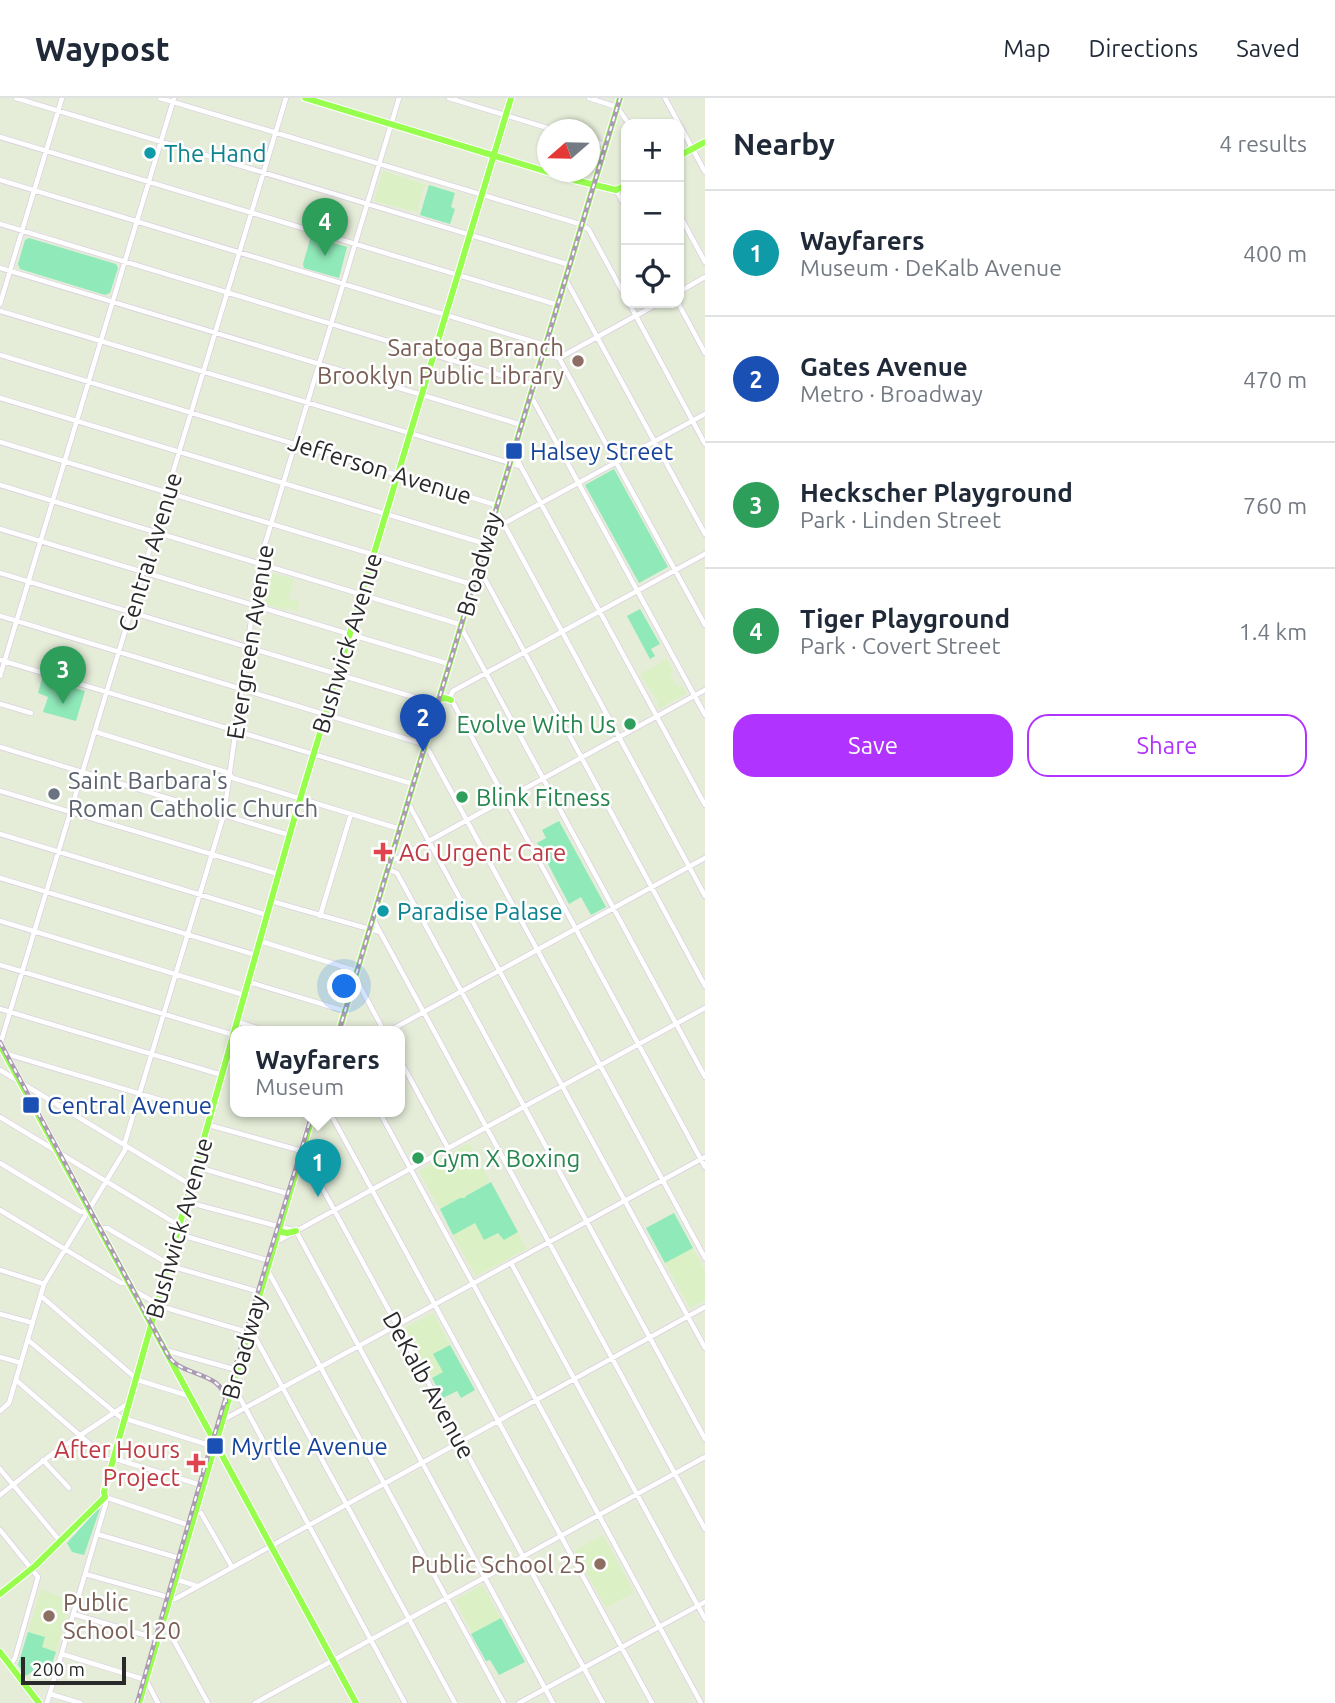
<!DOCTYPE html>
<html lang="en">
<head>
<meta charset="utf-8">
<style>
  body { margin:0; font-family:Ubuntu,sans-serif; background:#f6f6f7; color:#1f2937 }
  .controls { position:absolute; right:21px; top:21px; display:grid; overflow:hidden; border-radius:14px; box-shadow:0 2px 5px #0004 }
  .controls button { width:63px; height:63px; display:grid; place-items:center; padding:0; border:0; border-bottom:2px solid #e0e1e3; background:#fff; color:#1f2937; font:35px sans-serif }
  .compass { position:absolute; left:537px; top:21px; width:63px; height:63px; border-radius:50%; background:#fff; box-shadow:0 2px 5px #0004; rotate:250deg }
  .scale { position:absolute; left:21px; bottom:18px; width:105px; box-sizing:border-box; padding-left:7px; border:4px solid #292929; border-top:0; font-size:19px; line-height:24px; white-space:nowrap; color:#292929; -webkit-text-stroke:5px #fff; paint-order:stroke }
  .you { position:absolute; left:345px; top:889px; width:24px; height:24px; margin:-18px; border:5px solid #fff; border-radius:50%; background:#1a73e8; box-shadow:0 0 0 10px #1a73e833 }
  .badge { display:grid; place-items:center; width:46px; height:46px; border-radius:50%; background:#b133ff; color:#fff; font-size:23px; font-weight:700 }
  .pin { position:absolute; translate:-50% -58px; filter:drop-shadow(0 2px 4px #0008) }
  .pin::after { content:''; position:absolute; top:37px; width:24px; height:21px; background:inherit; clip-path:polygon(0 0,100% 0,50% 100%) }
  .popup { position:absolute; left:230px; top:928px; width:175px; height:91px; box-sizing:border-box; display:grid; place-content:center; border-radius:14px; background:#fff; filter:drop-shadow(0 2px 5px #0005); font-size:23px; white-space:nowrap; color:#747a83 }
  .popup b { font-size:26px; color:#1f2937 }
  .popup::after { content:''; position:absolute; left:50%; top:100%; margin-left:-14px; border:14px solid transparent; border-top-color:#fff }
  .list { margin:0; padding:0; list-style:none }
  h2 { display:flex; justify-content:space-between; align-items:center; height:91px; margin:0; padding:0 28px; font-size:30px }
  h2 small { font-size:23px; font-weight:400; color:#747a83 }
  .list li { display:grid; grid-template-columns:46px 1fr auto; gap:21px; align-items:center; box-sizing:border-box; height:126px; padding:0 28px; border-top:2px solid #e0e1e3 }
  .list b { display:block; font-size:26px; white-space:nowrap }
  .list p { margin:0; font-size:23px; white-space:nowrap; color:#747a83 }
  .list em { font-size:23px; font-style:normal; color:#747a83 }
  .actions { display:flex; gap:14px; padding:21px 28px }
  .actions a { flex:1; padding:16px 0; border:2px solid #b133ff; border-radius:21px; text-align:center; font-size:24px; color:#b133ff }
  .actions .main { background:#b133ff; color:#fff }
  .icon { flex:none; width:38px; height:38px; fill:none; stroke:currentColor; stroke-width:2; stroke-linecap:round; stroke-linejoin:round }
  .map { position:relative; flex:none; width:705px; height:1605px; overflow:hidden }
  header { display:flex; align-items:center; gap:42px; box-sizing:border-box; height:98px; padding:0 35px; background:#fff; border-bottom:2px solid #e0e1e3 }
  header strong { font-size:33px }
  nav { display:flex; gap:38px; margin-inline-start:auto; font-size:24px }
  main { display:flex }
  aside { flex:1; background:#fff }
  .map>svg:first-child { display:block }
  .education { fill:#dcf0c6 }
  .green { fill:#8fe9b9 }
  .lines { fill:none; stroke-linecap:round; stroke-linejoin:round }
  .minor-casing { stroke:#dbcee3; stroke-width:6 }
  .major-casing { stroke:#fff; stroke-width:8 }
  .minor { stroke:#fff; stroke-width:4.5 }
  .major { stroke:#98fe4d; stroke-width:6 }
  .rail-casing { stroke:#ac9bb5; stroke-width:4.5 }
  .rail { stroke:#fff; stroke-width:2; stroke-dasharray:5; stroke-linecap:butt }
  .culture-dot { fill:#0f9aa8; stroke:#fff; stroke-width:2.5 }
  .education-dot { fill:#8d6e63; stroke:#fff; stroke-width:2.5 }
  .transit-dot { fill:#1a4fb4; stroke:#fff; stroke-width:2.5 }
  .leisure-dot { fill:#2e9e5b; stroke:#fff; stroke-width:2.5 }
  .worship-dot { fill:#6b7280; stroke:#fff; stroke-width:2.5 }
  .health-dot { fill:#e0444e; stroke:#fff; stroke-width:2.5 }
  .labels { text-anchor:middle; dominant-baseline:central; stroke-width:5; stroke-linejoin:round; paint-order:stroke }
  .culture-label { font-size:24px; fill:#0d838f; stroke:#fff; text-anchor:start }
  .education-label { font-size:24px; fill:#785e54; stroke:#fff; text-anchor:end }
  .transit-label { font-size:24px; fill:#164399; stroke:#fff; text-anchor:start }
  .street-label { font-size:24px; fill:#292929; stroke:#fff }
  .leisure-label { font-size:24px; fill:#27864d; stroke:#fff; text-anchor:start }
  .worship-label { font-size:24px; fill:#5b616d; stroke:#fff; text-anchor:start }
  .health-label { font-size:24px; fill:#be3a42; stroke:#fff; text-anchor:start }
</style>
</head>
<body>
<header>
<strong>Waypost</strong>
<nav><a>Map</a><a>Directions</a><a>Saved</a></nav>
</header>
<main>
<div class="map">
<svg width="705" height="1605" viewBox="0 0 705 1605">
  <rect width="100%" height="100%" fill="#e5edd9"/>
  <path class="education" d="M383,73L429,88L424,89L417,112L420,115L374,103Z
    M269,475L294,481L288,501L300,504L297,513L286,509L285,512L260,504L261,493Z
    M667,561L673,573L670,576L676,587L679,589L682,587L687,595L659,611L657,602L640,576Z
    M469,1045L490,1084L466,1098L465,1100H460L440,1111L419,1073Z
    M475,1125L498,1135L504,1141L518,1134L526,1151L476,1178L453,1137Z
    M693,1150L705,1173V1202L690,1210L665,1165Z
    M433,1215L450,1247L434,1257L443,1274L432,1280L405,1230Z
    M603,1437L634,1494L606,1510L574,1453Z
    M482,1487L501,1520L472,1535L455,1502Z
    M41,1491L70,1503L56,1554L42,1550L45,1539L28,1534Z"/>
  <path class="green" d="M429,87L455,95L451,109L455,111L450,126L420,117Z
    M311,138L347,149L339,180L304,170L303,166Z
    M29,140L116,166L118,170L110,195L105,197L20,171L18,166L25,142Z
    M614,371L668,469L639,485L585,387Z
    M640,511L660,546L651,551L655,558L650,561L627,518Z
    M42,580L85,593L76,623L43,614L48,599L38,595Z
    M559,723L606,809L591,817L581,799L569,806L537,745L546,740L542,732Z
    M491,1084L518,1134L504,1142L498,1135L484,1142L475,1125L453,1137L440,1111L460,1100H465L466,1098Z
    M674,1115L693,1150L665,1165L646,1130Z
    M450,1247L475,1292L461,1300L457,1293L443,1300L432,1280L443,1274L433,1256Z
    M98,1411H100L84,1457L72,1454L67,1445Z
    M501,1520L525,1564L499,1577L490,1562L486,1563L471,1536Z
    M28,1534L45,1539L42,1549L56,1554L49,1575L44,1579L40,1573L42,1571L40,1568L26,1578L18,1567Z"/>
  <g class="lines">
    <defs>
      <path id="minor" d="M16,0L570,167
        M160,0L583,127L589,132L626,200
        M449,0L554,32
        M589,0L617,9L629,26
        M665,0L705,74
        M0,39L558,207
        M590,42L605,47
        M0,82L545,247
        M616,92L626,110
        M679,116L705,164
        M0,126L534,287
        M0,170L522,327
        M566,182L705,436
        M679,194L705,179
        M629,205L705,346
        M678,205L705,255
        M0,206L62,0
        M0,213L520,368
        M543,255L559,260L659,205
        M0,257L493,406L705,798
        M559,260L705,527
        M531,298L705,617
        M0,300L486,446
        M0,344L474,487
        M514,356L705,707
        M0,387L462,527
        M0,431L449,566
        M490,433L705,316
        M705,456L453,593L450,599L705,1069
        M479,470L705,888
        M0,475L437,606
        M0,518L420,645L429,653L705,1160
        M461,529L705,979
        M0,562L413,686
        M0,578L174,0
        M0,606L31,615
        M96,634L226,674L233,680L400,731
        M0,649L289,737
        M0,693L278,776
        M408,705L705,1250
        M0,736L267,817
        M390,762L396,761L705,592
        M388,771L397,775L705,1341
        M0,780L256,857
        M271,803L380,834
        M320,818L351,716
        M373,821L705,1431
        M0,823L244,897
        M260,843L357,873
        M0,867L234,937
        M355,879L384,933
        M249,884L345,913
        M0,911L222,977
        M238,924L266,933
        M389,933L705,760
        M0,947L286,0
        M0,954L211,1017
        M400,962L448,1050
        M227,963L236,966
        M0,972L191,1087
        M329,1013L652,1605
        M379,1013L701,1605
        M0,1019L180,1128
        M209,1027L302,1053L603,1605
        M0,1065L81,1114L88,1113
        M197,1069L289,1096
        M187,1104L296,1133L553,1605
        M0,1112L121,1185H128
        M100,1131L107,1130L174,1169L260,1194
        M178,1136L270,1163
        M276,1144L705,910
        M511,1165L705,1521
        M0,1172L44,1186
        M268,1173L504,1605
        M133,1192L163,1209L244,1233L255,1239L455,1605
        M41,1198L132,1277L141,1283L189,1298
        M0,1216L33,1225
        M28,1242L120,1319L215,1349
        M165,1252L237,1272
        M0,1259L21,1265
        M16,1282L107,1361L119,1362L204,1388
        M234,1289L405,1605
        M0,1313L9,1305L44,1186L125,1052V1044L224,716L259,466L399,0
        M223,1322L705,1059
        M43,1362L69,1390
        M0,1371L60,1443
        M0,1397L52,1356L129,1305
        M196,1413L201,1415L232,1469
        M0,1432L38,1479L15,1560L10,1567
        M97,1436L182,1461
        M85,1476L175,1501L705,1209
        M175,1481L197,1488
        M73,1516L158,1541
        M162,1527L167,1530L208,1605
        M62,1556L146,1582L158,1605
        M50,1596L80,1605
        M47,1605L106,1405L105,1399L191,1428
        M255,1605L705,1359
        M519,1605L705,1504"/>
      <path id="major" d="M305,0L574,82L616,92L626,87
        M679,58L705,44
        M439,601L445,600L451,602
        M339,933L620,0
        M0,947L356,1605
        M278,1133L287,1135L296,1133
        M0,1496L35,1468L105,1399L104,1394L295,718L511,0
        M0,1554L39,1605
        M139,1605L314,1013"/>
    </defs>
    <use href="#minor" class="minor-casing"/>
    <use href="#major" class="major-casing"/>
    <use href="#minor" class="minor"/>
    <use href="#major" class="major"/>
    <defs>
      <path id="rail" d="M339,933L620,0
        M0,944L169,1259C185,1280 223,1273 226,1304
        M137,1605L204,1371L313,1013"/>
    </defs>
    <use href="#rail" class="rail-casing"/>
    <use href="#rail" class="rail"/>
  </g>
  <g class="culture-dot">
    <circle cx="150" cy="55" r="7"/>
    <circle cx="383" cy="813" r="7"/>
  </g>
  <g class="education-dot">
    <circle cx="578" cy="263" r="7"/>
    <circle cx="600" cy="1466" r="7"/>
    <circle cx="49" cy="1518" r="7"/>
  </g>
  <g class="transit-dot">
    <rect x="505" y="344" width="18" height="18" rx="3.5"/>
    <rect x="22" y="998" width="18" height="18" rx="3.5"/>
    <rect x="206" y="1339" width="18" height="18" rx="3.5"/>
  </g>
  <g class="leisure-dot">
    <circle cx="630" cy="626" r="7"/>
    <circle cx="462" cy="699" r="7"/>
    <circle cx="418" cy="1060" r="7"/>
  </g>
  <circle class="worship-dot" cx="54" cy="696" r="7"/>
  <g class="health-dot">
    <path d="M379.5 743.5h7v7h7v7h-7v7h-7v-7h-7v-7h7z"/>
    <path d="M192.5 1354.5h7v7h7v7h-7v7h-7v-7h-7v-7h7z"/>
  </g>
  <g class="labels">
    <g class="culture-label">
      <text x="164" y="55">The Hand</text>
      <text x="397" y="813">Paradise Palase</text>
    </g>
    <g class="education-label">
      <text x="564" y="249">Saratoga Branch<tspan x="564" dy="28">Brooklyn Public Library</tspan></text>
      <text x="586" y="1466">Public School 25</text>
      <text x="63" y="1504" text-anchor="start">Public<tspan x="63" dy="28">School 120</tspan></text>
    </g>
    <g class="transit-label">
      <text x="530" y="353">Halsey Street</text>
      <text x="47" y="1007">Central Avenue</text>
      <text x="231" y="1348">Myrtle Avenue</text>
    </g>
    <g class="street-label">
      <text transform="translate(380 371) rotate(17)">Jefferson Avenue</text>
      <text transform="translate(150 454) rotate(-73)">Central Avenue</text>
      <text transform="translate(479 466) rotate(-74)">Broadway</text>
      <text transform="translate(250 544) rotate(-81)">Evergreen Avenue</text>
      <text transform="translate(347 545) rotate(-73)">Bushwick Avenue</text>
      <text transform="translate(179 1130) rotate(-74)">Bushwick Avenue</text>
      <text transform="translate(244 1249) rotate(-74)">Broadway</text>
      <text transform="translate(429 1287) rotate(61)">DeKalb Avenue</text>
    </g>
    <g class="leisure-label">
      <text x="616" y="626" text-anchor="end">Evolve With Us</text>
      <text x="476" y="699">Blink Fitness</text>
      <text x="432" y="1060">Gym X Boxing</text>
    </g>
    <g class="worship-label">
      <text x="68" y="682">Saint Barbara's<tspan x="68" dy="28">Roman Catholic Church</tspan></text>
    </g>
    <g class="health-label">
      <text x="399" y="754">AG Urgent Care</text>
      <text x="180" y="1351" text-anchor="end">After Hours<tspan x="180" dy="28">Project</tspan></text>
    </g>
  </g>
</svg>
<div class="controls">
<button>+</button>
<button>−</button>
<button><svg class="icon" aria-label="locate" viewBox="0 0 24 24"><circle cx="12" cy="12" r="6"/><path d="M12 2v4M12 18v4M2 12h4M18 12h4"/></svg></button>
</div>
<svg class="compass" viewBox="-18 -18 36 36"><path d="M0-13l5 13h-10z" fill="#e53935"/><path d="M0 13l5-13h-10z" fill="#747a83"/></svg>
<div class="scale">200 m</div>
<div class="you"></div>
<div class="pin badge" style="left:318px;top:1099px;background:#0f9aa8">1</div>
<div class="popup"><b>Wayfarers</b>Museum</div>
<div class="pin badge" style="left:423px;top:654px;background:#1a4fb4">2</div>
<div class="pin badge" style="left:63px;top:606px;background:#2e9e5b">3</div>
<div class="pin badge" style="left:325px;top:158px;background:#2e9e5b">4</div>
</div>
<aside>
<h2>Nearby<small>4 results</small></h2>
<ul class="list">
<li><span class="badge" style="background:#0f9aa8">1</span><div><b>Wayfarers</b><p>Museum · DeKalb Avenue</p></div><em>400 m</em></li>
<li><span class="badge" style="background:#1a4fb4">2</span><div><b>Gates Avenue</b><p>Metro · Broadway</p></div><em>470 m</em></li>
<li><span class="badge" style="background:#2e9e5b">3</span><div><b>Heckscher Playground</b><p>Park · Linden Street</p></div><em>760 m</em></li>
<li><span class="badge" style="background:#2e9e5b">4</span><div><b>Tiger Playground</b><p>Park · Covert Street</p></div><em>1.4 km</em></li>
</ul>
<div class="actions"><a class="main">Save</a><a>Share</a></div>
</aside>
</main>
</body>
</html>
